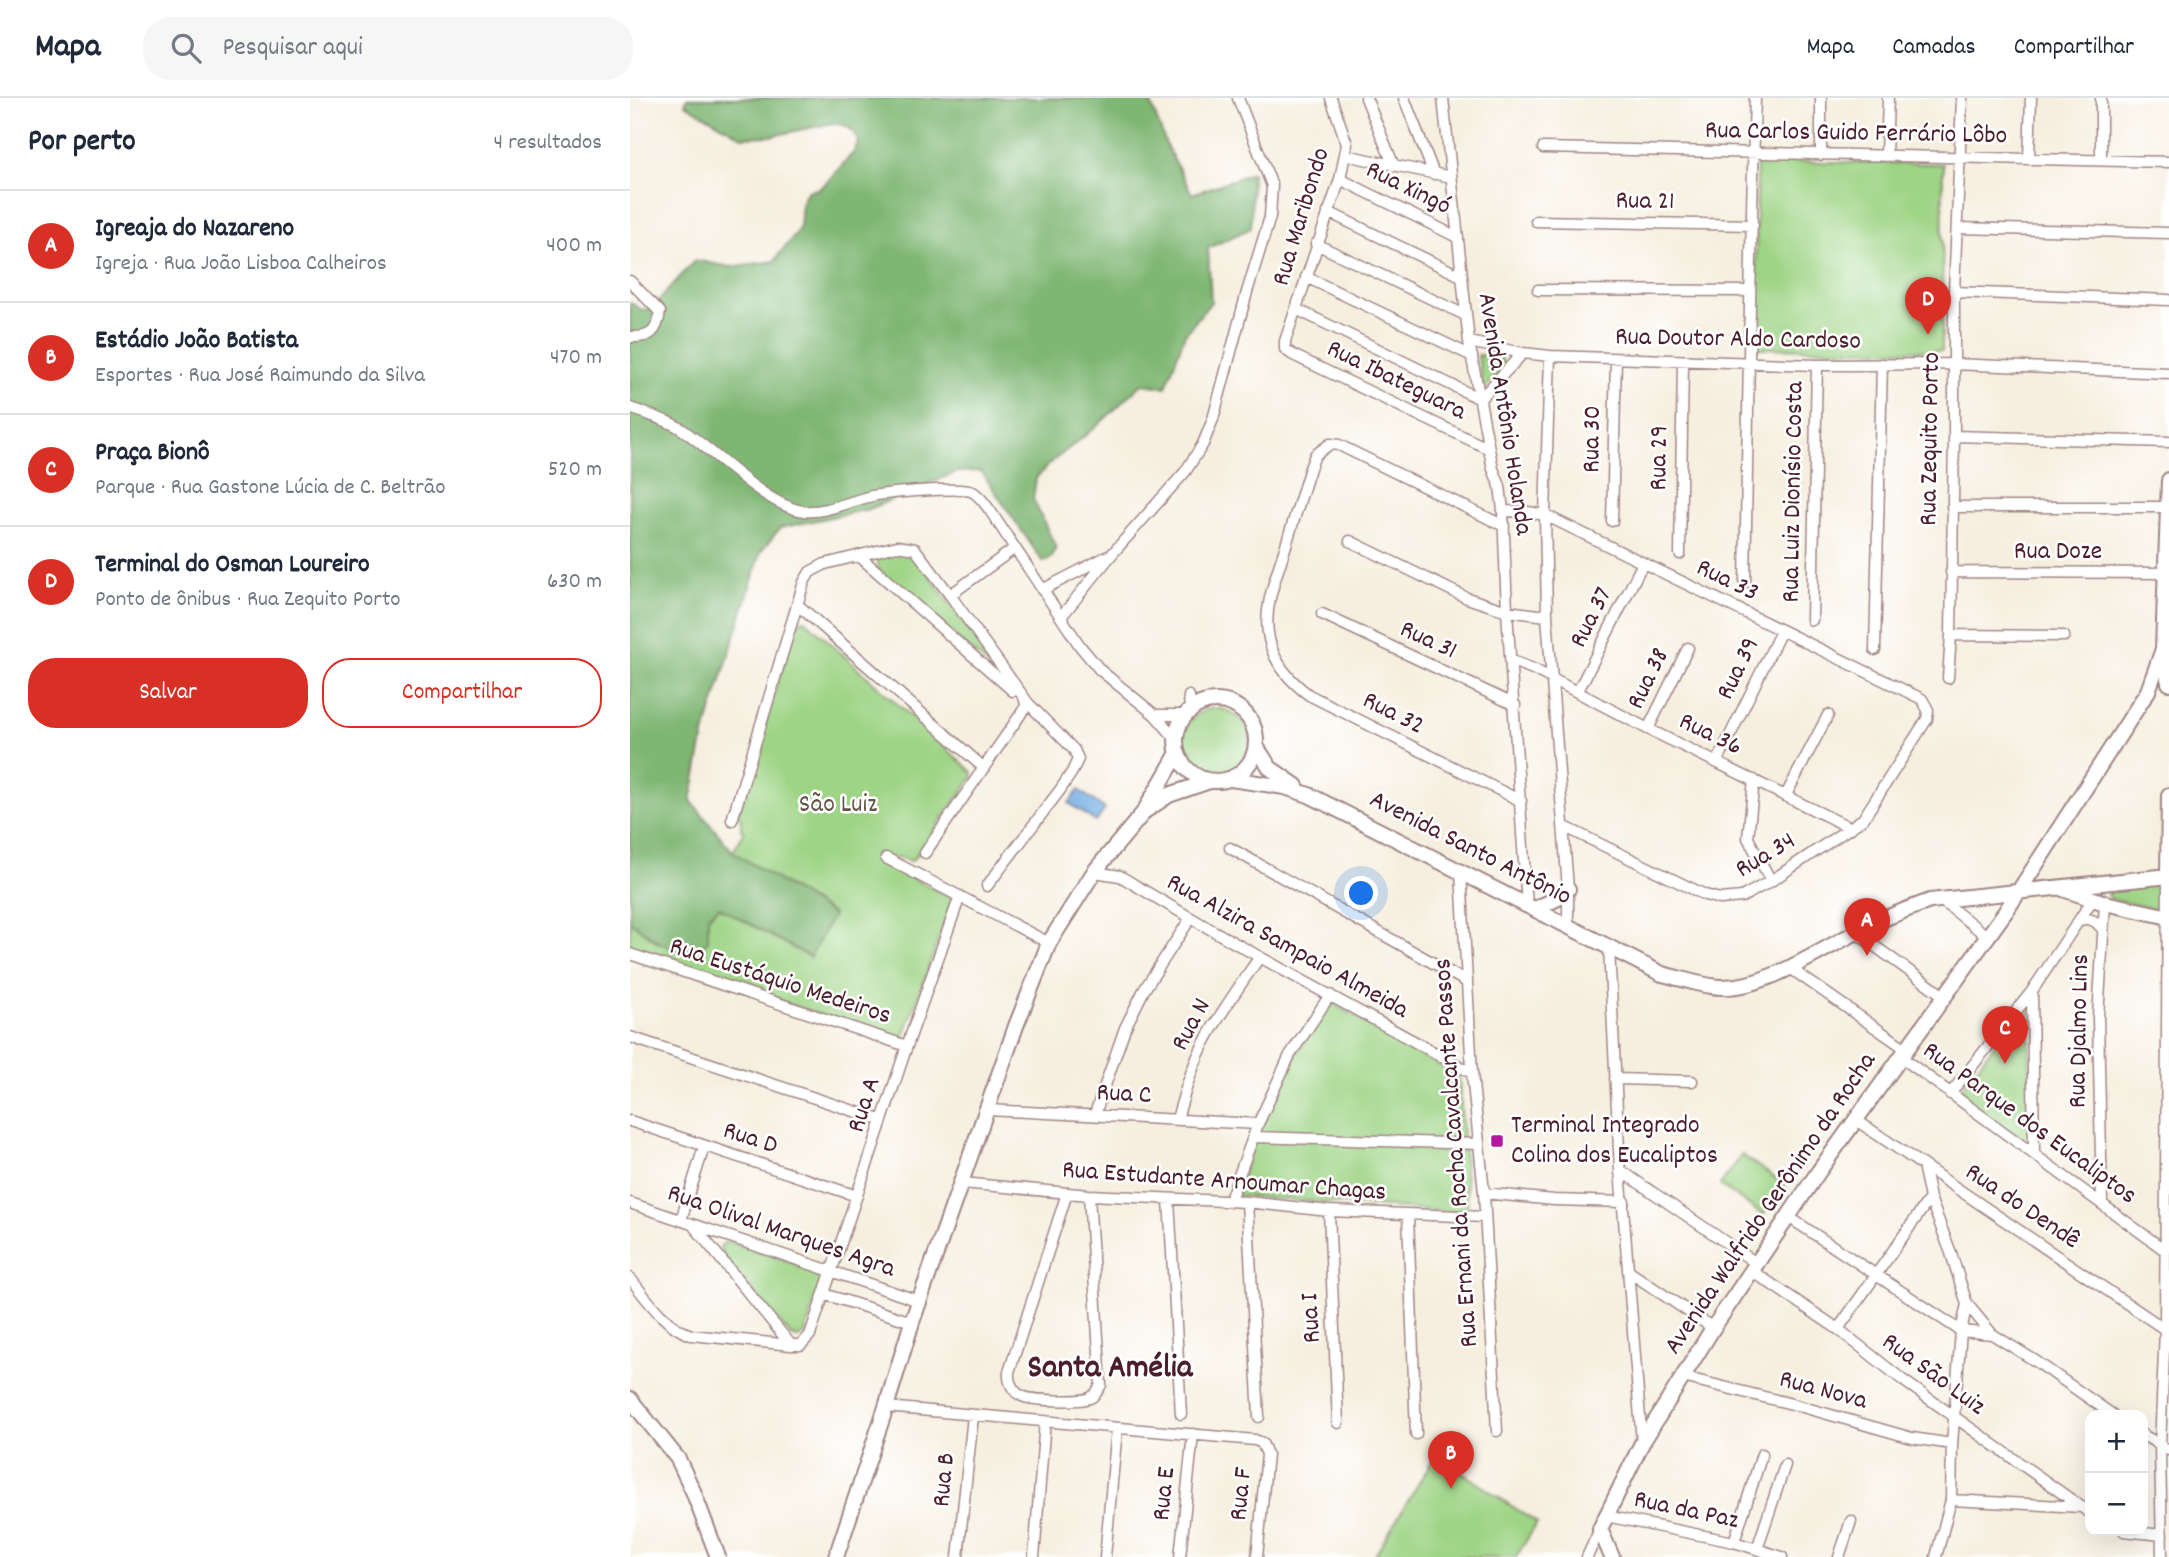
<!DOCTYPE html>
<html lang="pt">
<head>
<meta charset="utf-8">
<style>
  body { margin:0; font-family:Dekko,sans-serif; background:#f6f6f7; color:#1f2937 }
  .controls { position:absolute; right:21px; bottom:21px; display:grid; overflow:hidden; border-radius:14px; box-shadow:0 7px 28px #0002 }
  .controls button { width:63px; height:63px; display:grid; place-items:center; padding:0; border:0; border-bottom:2px solid #e0e1e3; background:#fff; color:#1f2937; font:35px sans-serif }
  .you { position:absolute; left:732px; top:796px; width:24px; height:24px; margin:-18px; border:5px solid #fff; border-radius:50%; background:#1a73e8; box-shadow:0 0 0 10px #1a73e833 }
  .badge { display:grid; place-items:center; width:46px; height:46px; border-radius:50%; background:#d93025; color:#fff; font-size:23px; font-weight:700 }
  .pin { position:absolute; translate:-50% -58px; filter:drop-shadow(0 2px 4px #0008) }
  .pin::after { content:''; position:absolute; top:37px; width:24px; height:21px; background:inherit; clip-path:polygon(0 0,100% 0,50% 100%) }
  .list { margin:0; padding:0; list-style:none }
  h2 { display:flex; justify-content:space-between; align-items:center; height:91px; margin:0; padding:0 28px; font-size:30px }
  h2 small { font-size:23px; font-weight:400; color:#747a83 }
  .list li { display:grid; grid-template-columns:46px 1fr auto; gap:21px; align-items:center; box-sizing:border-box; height:112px; padding:0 28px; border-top:2px solid #e0e1e3 }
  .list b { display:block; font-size:26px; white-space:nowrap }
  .list p { margin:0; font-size:23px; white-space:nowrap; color:#747a83 }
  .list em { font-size:23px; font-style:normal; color:#747a83 }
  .actions { display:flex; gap:14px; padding:21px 28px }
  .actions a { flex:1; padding:16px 0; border:2px solid #d93025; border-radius:28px; text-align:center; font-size:24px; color:#d93025 }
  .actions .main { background:#d93025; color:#fff }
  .icon { flex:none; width:38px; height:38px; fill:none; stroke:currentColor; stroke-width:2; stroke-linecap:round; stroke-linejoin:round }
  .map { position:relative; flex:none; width:1539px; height:1459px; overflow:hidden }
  header { display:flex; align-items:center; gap:42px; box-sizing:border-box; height:98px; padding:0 35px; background:#fff; border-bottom:2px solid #e0e1e3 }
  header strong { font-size:33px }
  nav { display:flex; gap:38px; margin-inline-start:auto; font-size:24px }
  .search { width:490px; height:63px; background:#f6f6f7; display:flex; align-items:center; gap:18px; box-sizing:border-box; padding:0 24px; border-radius:28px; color:#747a83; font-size:26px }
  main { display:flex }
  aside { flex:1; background:#fff }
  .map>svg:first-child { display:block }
  .green { fill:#9ed485; stroke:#747a58; stroke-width:2 }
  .forest { fill:#7eb672; stroke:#646a4e; stroke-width:2 }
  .water { fill:#71ade2; stroke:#5e6686; stroke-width:2 }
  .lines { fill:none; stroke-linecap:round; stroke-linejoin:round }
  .street-casing { stroke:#a08785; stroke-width:13 }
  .secondary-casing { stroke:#a08785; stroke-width:18 }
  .street { stroke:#fff; stroke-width:10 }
  .secondary { stroke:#fff; stroke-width:14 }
  .poi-dot { fill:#b5179e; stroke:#fff; stroke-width:2.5 }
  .labels { text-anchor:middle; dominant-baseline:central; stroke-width:5; stroke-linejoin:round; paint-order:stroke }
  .street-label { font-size:26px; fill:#4a1f2b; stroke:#fff }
  .park-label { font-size:26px; fill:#635546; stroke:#fff }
  .poi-label { font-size:26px; fill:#4a1f2b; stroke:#fff; text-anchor:start }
  .district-label { font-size:33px; font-weight:bold; fill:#4a1f2b; stroke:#fff }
</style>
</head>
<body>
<header>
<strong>Mapa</strong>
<div class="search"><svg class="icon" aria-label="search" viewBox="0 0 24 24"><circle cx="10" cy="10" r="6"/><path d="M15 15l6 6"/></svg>Pesquisar aqui</div>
<nav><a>Mapa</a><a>Camadas</a><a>Compartilhar</a></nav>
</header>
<main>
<aside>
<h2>Por perto<small>4 resultados</small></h2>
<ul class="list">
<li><span class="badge">A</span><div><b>Igreaja do Nazareno</b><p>Igreja · Rua João Lisboa Calheiros</p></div><em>400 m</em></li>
<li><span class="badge">B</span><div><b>Estádio João Batista</b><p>Esportes · Rua José Raimundo da Silva</p></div><em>470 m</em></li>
<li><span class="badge">C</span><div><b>Praça Bionô</b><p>Parque · Rua Gastone Lúcia de C. Beltrão</p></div><em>520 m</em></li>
<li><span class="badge">D</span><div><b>Terminal do Osman Loureiro</b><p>Ponto de ônibus · Rua Zequito Porto</p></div><em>630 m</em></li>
</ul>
<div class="actions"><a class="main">Salvar</a><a>Compartilhar</a></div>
</aside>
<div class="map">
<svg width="1539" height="1459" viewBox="0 0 1539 1459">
  <rect width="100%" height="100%" fill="#fff"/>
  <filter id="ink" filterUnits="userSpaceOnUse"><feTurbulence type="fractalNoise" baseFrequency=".0143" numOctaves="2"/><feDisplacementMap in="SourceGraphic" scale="14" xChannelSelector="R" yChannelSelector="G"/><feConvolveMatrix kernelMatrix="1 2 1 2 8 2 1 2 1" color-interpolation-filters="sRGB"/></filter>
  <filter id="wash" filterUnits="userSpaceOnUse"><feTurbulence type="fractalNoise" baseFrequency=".00686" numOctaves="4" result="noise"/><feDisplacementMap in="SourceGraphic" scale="28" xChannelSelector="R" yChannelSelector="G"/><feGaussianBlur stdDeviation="1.57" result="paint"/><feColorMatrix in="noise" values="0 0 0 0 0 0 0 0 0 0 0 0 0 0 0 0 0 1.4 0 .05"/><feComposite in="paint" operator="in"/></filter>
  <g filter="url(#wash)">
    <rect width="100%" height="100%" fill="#f6efdf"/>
    <path class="green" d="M1127,63L1313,66L1312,253L1125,250Z
      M848,257L870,258L875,269L853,292Z
      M276,451L285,457L372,579L248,471L247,461L252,456Z
      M175,522L342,674L343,679L282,763L268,759L256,760V766L319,799L322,803L274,938L269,943L0,853V823L28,845L78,819L89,809L179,859L203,816L103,754L114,734L111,732V721L108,716L164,529L171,523Z
      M582,610C602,611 605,617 619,630C620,637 621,645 619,651C610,692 548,680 553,638C555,622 568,614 582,610Z
      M1536,781L1535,814L1480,801L1477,795L1479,790Z
      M1400,899L1399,1048L1327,996Z
      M702,905L829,979L838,1115L608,1098L617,1061L665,957Z
      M1112,1057L1155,1087L1133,1117L1090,1087Z
      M95,1144H100L189,1173L192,1181L175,1236L168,1240L161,1238L92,1157L90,1149Z
      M806,1357L907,1425L886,1459H744Z"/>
    <path class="forest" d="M57,0H519L537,49L562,96L622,75L621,130L578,150L581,204L555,236L536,289L512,286L466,329L419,366L406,380L403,401L426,450L422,459L413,464L351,373L327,374L239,411L150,430L131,454L74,637L61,703L103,754L203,817L180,859L89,809L78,819V843C51,867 22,840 0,823V204L12,212L22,210L65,162L100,169L145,163C151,150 164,143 169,130C174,116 167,106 178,93L188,91L196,85L225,53L228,43L223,33L214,27L203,25L142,38L112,39L55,6Z"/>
    <path class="water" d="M449,692L475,711L466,724L439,705Z"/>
  </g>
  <g filter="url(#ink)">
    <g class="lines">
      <defs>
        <path id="street" d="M701,0L717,46L710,81L655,243V251L663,257L859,351
          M736,0L764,68
          M774,0L804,76
          M813,0L839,244L859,351L863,371L870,388L873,413L877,513L897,808
          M1471,0V61
          M913,50L1539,64
          M715,57L821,79
          M1191,57V0
          M1256,58L1258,0
          M1399,61L1401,0
          M710,81L827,139
          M698,114L831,178
          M906,123L1123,127
          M1327,130L1539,135
          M686,146L835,217
          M676,179L842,258
          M0,183L30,214C27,234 21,240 0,239
          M908,192L1119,193
          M1324,194L1539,202
          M666,211L850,301L893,255
          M839,244L893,255L920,258L1187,267L1323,266L1539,275
          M920,258L915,417L917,518L938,791V828
          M0,310C16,316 35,321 50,330C84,352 135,408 174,413C196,415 220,403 242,398C257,395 332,388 343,394C351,399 356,407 361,414L450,548L470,572L525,617L546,641
          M1324,338L1539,344
          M1322,409H1538
          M873,413L898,414L915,417L1292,601L1298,612L1297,621L1233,721L1141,783L1112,799L1090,801L1075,797L933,728
          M982,423L986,261
          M874,428L709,347L700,346L685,357L680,370C672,396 664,421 656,447C647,477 632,510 639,541C644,565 660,583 679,597L891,703
          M720,443L837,500L877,513L917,518
          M1050,456L1053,264
          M229,458L383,593
          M1321,474L1535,475
          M1115,485C1118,323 1120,162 1125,0
          M412,492L478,458
          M320,497L385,450
          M168,507L354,670
          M692,516L885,607
          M431,519L482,456L555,374L573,346L583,321L617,194L640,119L642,88L608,0
          M1182,522L1187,267
          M1321,537L1434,538
          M1245,552L1252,266
          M882,563L903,571L1018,631L1221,730
          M1318,580L1321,537L1324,338V194L1332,0
          M948,593L1013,465
          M559,598L560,612
          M525,617H555
          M1018,631L1058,550
          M1087,664L1151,533
          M1124,682L1118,740L1141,783
          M1156,697L1198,617
          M102,722L174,484L180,474L195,466L267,448L285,451L320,497L398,605L444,652L448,661L442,674L430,692L357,788
          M600,750L835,883
          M295,755L386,623L398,605L395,603
          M256,760L419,845
          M464,774L490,778C605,848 724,910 842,975
          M831,774L842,975L854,1095L867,1333
          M1311,802L1358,839
          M1449,822C1461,819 1466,823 1473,832
          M1225,834L1314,898
          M979,850L990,1072L1012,1345
          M0,856L277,948
          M1160,870L1276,951
          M1402,894L1404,1056
          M0,939L251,1022
          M1271,959L1536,1153
          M985,981L1062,983
          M1320,996L1402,893L1463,801
          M358,1012L628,1026
          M465,1016L495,930L514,892L560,821
          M547,1021C555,993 563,964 578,938C593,911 611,886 629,860
          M1226,1022L1539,1234
          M0,1023L227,1098
          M623,1039L849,1046
          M990,1072L1126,1165
          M332,1085L459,1097L617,1104L699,1113L854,1119
          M437,1095L379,1274C378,1284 383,1294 392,1298C401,1303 451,1304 460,1300C466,1297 468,1292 471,1287L459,1097
          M854,1095L924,1102L994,1104
          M1300,1100L1321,1155L1337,1206L1331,1233L1322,1346L1321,1402L1306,1459
          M539,1101L551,1316
          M599,1104L628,1026L660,957L700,897
          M617,1104L629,1319
          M0,1105L289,1203
          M1472,1105L1468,919L1475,805
          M699,1113L708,1325
          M778,1117L786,1336
          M1157,1118L1331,1233L1362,1236
          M51,1122L74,1049
          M63,1127L161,1247
          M998,1173L1083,1230
          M1122,1173L1208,1231L1274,1283L1460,1415
          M0,1180C17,1201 34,1228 61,1237L161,1247H171L180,1237L277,948L330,798
          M194,1196L282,1224
          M1337,1206L1362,1236L1407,1264L1483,1317
          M1208,1231L1300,1100L1293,1067
          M1053,1279L1162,1306L1282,1340L1322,1346
          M256,1309L625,1342L632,1345L637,1356L627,1459
          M1513,1337L1539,1352
          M1321,1402L1452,1409
          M976,1418L1104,1444L1152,1459
          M1494,1433L1532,1437
          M1104,1444L1132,1356
          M1127,1451L1155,1367
          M328,1459L343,1318
          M404,1459L415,1323
          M475,1459L487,1331
          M550,1459L563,1336
          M957,1459L970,1431
          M1209,1459L1221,1423
          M1532,1459L1530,1348L1535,1231L1538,778"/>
        <path id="secondary" d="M1533,553L1539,585
          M546 643a40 40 0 1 1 80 0a40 40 0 1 1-80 0Z
          M626,648L640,670L666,688
          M601,681L655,689L679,697L1032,876C1050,880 1071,888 1090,889C1134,891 1187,854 1225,835C1249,822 1274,812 1300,803L1539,778
          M518,711L539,697L580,683
          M1538,778L1539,697
          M1433,791L1475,805L1539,819
          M905,811L926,801L938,791
          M0,1301L48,1361L63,1393L88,1459
          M206,1459L256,1309L282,1224L386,928L419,845L464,774L514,714L548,655
          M982,1459L970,1431L1012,1345L1083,1230L1189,1073L1376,813L1518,593L1533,551L1539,382"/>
      </defs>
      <use href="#street" class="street-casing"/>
      <use href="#secondary" class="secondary-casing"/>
      <use href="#street" class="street"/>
      <use href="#secondary" class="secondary"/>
    </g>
  </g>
  <rect class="poi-dot" x="860" y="1036" width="14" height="14" rx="3.5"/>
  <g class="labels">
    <g class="street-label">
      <text transform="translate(1226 36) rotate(1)">Rua Carlos Guido Ferrário Lôbo</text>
      <text transform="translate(778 91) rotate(26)">Rua Xingó</text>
      <text transform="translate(1015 104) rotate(1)">Rua 21</text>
      <text transform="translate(672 119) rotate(-73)">Rua Maribondo</text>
      <text transform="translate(1108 242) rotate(1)">Rua Doutor Aldo Cardoso</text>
      <text transform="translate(766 283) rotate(26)">Rua Ibateguara</text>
      <text transform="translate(874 316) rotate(81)">Avenida Antônio Holanda</text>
      <text transform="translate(963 341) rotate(-89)">Rua 30</text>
      <text transform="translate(1301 341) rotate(-89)">Rua Zequito Porto</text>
      <text transform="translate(1030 360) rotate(-89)">Rua 29</text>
      <text transform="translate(1164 394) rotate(-89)">Rua Luiz Dionísio Costa</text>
      <text x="1428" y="454">Rua Doze</text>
      <text transform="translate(1097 483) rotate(26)">Rua 33</text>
      <text transform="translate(962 520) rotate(-63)">Rua 37</text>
      <text transform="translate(798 543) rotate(25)">Rua 31</text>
      <text transform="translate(1109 571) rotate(-64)">Rua 39</text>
      <text transform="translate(1019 581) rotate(-64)">Rua 38</text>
      <text transform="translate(763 616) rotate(27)">Rua 32</text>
      <text transform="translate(1080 637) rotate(26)">Rua 36</text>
      <text transform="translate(840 751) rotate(27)">Avenida Santo Antônio</text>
      <text transform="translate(1136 758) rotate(-31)">Rua 34</text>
      <text transform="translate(657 849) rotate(29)">Rua Alzira Sampaio Almeida</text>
      <text transform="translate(150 884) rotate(18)">Rua Eustáquio Medeiros</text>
      <text transform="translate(562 927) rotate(-62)">Rua N</text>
      <text transform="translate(1450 933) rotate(-89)">Rua Djalmo Lins</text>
      <text transform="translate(494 997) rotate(3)">Rua C</text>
      <text transform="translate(235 1007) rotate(-72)">Rua A</text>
      <text transform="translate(1399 1026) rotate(36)">Rua Parque dos Eucaliptos</text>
      <text transform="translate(120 1041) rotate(18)">Rua D</text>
      <text transform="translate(827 1055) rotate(-94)">Rua Ernani da Rocha Cavalcante Passos</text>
      <text transform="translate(594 1084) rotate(4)">Rua Estudante Arnoumar Chagas</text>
      <text transform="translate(1141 1106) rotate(-56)">Avenida Walfrido Gerônimo da Rocha</text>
      <text transform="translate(1392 1109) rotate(34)">Rua do Dendê</text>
      <text transform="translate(151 1134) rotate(19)">Rua Olival Marques Agra</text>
      <text transform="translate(682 1220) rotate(-93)">Rua I</text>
      <text transform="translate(1303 1277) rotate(36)">Rua São Luiz</text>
      <text transform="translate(1193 1293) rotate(15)">Rua Nova</text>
      <text transform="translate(315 1382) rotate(-84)">Rua B</text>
      <text transform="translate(535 1396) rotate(-84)">Rua E</text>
      <text transform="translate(612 1396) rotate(-84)">Rua F</text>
      <text transform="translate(1056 1413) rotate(12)">Rua da Paz</text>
    </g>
    <g class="park-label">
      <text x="208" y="707">São Luiz</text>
    </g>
    <g class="poi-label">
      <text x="881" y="1028">Terminal Integrado<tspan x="881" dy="30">Colina dos Eucaliptos</tspan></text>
    </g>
    <g class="district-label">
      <text x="480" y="1271">Santa Amélia</text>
    </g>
  </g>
</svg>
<div class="controls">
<button>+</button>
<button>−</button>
</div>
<div class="you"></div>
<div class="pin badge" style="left:1237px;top:858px">A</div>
<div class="pin badge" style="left:821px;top:1391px">B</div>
<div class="pin badge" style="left:1375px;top:966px">C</div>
<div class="pin badge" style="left:1298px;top:237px">D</div>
</div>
</main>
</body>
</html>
